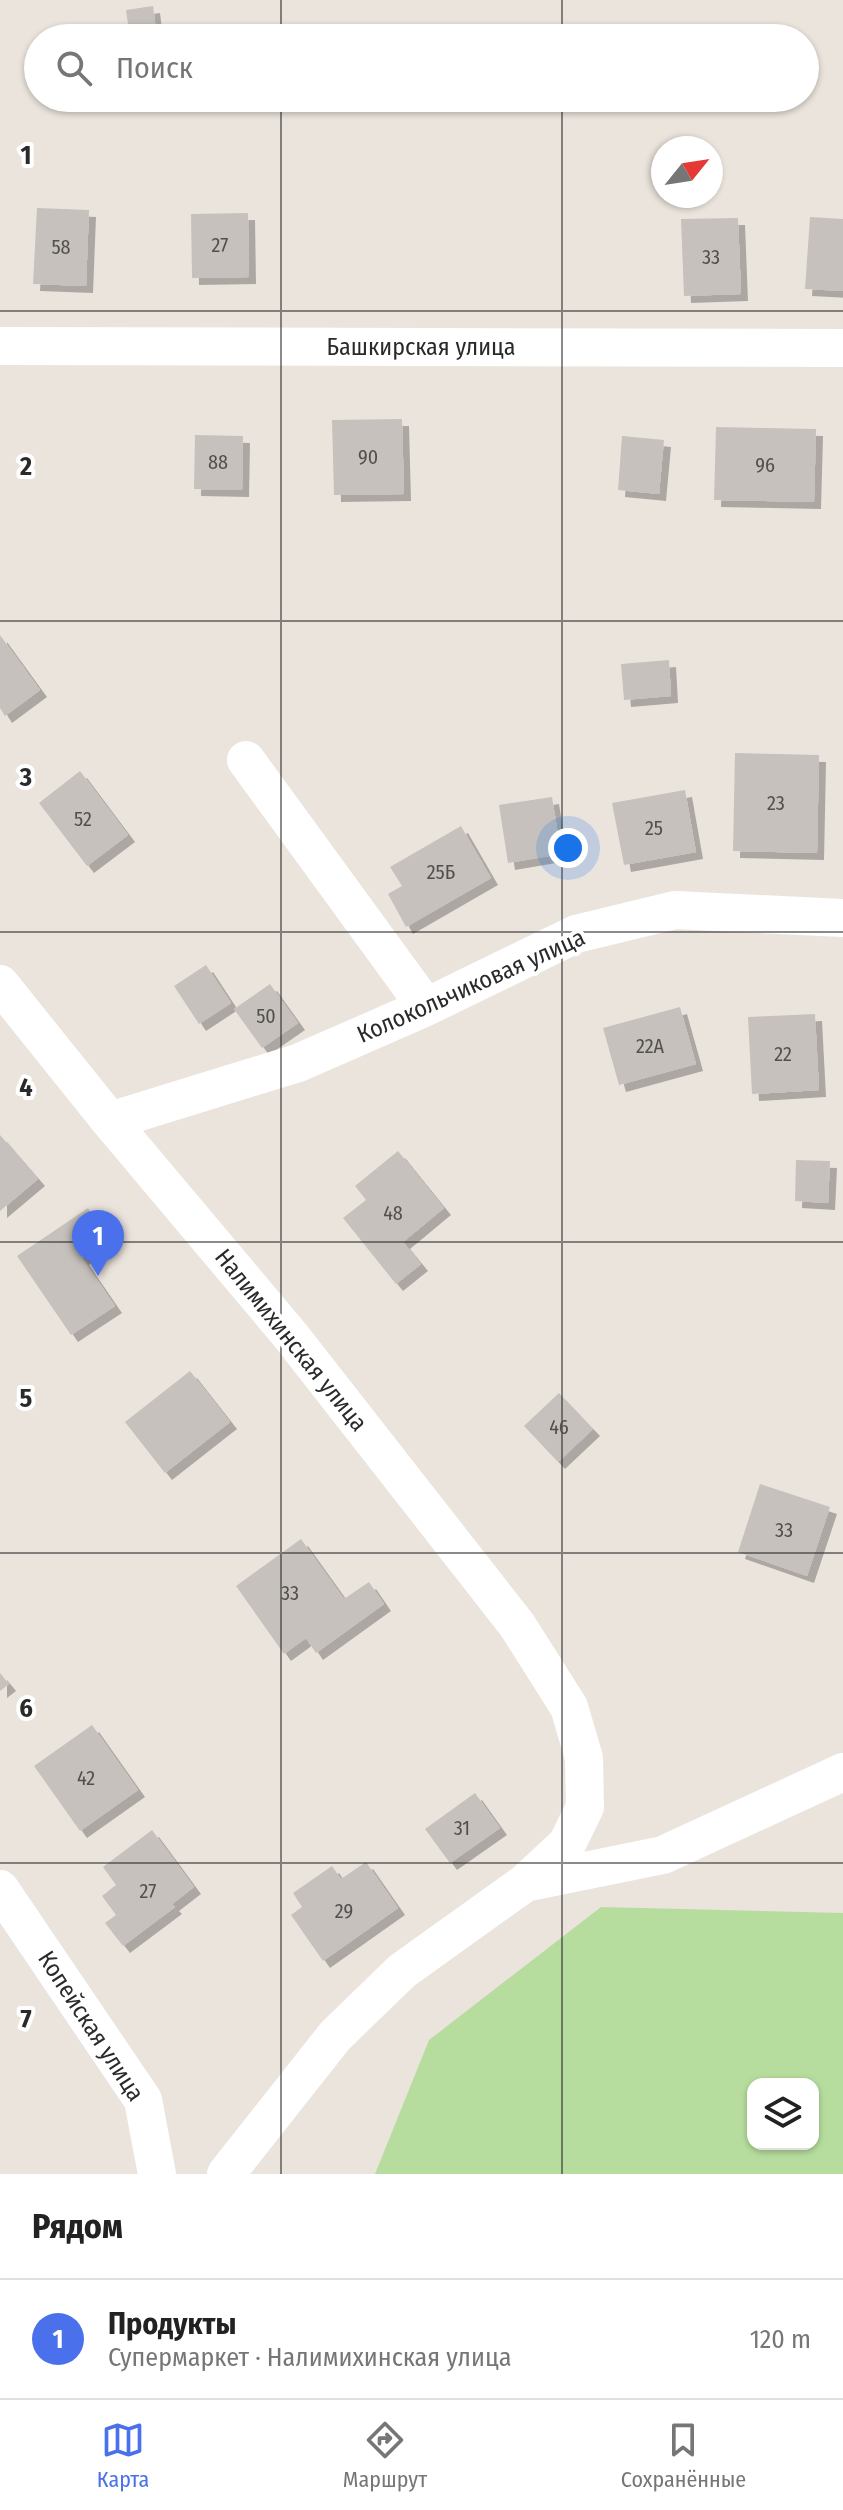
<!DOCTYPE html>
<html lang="ru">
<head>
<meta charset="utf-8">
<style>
  body { margin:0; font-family:"Fira Sans Condensed",sans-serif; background:#f2f2f2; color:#222 }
  .controls { position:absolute; right:24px; bottom:24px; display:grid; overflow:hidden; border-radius:16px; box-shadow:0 2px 6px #0004 }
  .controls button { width:72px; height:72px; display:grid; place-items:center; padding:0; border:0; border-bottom:2px solid #e0e0e0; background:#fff; color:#222; font:40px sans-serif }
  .compass { position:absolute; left:651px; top:136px; width:72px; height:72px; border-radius:50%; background:#fff; box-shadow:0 2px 6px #0004; rotate:60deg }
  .you { position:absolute; left:568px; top:848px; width:28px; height:28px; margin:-20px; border:6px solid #fff; border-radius:50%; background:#1a73e8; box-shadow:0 0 0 12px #1a73e833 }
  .badge { display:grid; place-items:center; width:52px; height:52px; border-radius:50%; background:#4a71eb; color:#fff; font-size:26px; font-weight:700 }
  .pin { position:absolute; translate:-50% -66px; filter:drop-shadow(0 2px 4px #0008) }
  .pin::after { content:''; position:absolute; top:42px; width:28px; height:24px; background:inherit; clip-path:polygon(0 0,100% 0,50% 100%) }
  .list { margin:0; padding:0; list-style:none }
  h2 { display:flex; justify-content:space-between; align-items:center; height:104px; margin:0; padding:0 32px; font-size:34px }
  h2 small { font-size:26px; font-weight:400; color:#767676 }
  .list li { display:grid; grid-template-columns:52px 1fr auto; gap:24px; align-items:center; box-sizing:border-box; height:120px; padding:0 32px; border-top:2px solid #e0e0e0 }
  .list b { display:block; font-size:30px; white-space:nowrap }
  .list p { margin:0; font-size:26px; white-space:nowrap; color:#767676 }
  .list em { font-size:26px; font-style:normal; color:#767676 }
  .icon { flex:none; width:44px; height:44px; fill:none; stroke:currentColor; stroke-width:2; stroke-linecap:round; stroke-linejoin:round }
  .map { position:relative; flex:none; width:843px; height:2174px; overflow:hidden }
  .search { position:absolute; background:#fff; box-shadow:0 2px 6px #0004; left:24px; right:24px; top:24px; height:88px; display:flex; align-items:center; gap:20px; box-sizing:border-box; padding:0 28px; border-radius:44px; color:#767676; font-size:30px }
  .sheet { height:224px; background:#fff }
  nav { display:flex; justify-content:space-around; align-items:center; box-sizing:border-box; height:112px; border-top:2px solid #e0e0e0; background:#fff; font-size:22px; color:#767676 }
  nav a { display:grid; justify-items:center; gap:4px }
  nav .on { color:#4a71eb }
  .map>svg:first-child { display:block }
  .green { fill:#b7dd9e; fill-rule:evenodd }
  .building { fill:#c6c1bc; filter:url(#shadow) }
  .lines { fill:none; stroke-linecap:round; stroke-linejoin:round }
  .minor { stroke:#fff; stroke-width:38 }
  .grid { fill:none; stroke:#2a2a2a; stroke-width:2; stroke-opacity:0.55 }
  .labels { text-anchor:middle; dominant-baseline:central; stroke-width:8; stroke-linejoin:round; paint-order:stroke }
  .number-label { font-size:20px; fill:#51504e }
  .street-label { font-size:24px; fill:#2a2a2a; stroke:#fff }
  .grid-label { font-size:26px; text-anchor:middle; font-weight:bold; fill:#2a2a2a; stroke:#fff; stroke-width:8; stroke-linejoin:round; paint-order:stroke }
</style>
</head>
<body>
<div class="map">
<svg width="843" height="2174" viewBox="0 0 843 2174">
  <defs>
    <filter id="shadow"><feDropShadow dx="7" dy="7" stdDeviation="0" flood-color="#0004"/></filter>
  </defs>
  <rect width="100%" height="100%" fill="#ebe4dd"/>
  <path class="green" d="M601,1907L843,1913V2174H375L429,2040ZM753,2084H813V2144H753Z"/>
  <path class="building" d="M153,6L157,38H130L126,10Z
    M357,29V38H307L306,30Z
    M37,208L89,210L86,286L33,284Z
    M248,213L249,277L192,278L191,214Z
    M810,217L843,219V291L805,289Z
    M738,218L741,294L684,296L681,219Z
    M402,419L404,494L334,495L332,420Z
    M716,427L816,429L814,502L714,500Z
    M195,435L243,436L242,490L194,489Z
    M622,436L664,440L659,494L618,490Z
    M0,635L40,690L5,716L0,708Z
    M669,660L671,696L624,700L621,664Z
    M735,753L819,755L817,853L733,851Z
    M80,771L128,835L87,866L39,803Z
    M685,790L696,852L624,865L612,803Z
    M552,797L561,854L508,863L499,805Z
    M461,826L491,878L406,927L388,894L402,886L390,867Z
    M206,965L231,1003L199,1024L174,986Z
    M270,984L298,1023L262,1048L234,1009Z
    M680,1007L696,1064L619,1085L603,1028Z
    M815,1014L819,1090L752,1094L748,1017Z
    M0,1135L38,1179L0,1211Z
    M398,1151L444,1208L403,1242L421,1264L396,1284L343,1218L366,1200L355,1186Z
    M796,1160L830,1161L828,1203L795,1201Z
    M88,1208L109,1239L82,1258L115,1306L71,1335L17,1256Z
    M190,1371L230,1422L165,1473L125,1422Z
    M559,1393L593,1429L558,1462L524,1426Z
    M760,1484L830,1507L807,1576L738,1552Z
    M301,1539L344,1599L369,1582L384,1604L316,1653L306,1638L284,1654L236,1586Z
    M0,1673L9,1684L0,1691Z
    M92,1725L138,1790L80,1831L34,1766Z
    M475,1793L500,1828L450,1863L425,1829Z
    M152,1830L194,1887L172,1904L175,1907L123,1946L105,1923L116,1915L102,1896L116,1885L103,1867Z
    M366,1862L398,1908L323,1961L291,1915L302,1907L293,1893L332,1866L341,1879Z"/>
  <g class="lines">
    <path class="minor" d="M0,346L843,348
      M246,760L426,1007
      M0,984L110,1121L290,1335L517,1625L569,1707L584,1758L585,1807L567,1844L525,1883L402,1971L335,2036L226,2174
      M110,1121L298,1063L426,1007L576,934L675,910L843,918
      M525,1883L663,1855L843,1772
      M0,1889L143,2100L157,2174"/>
  </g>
  <path class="grid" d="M281,0V38M562,0V38M281,98V2174M562,98V2174M0,311H843M0,621H843M0,932H843M0,1242H843M0,1553H843M0,1863H843"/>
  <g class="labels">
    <g class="number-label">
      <text x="220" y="245">27</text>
      <text x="61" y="247">58</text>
      <text x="711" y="257">33</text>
      <text x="368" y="457">90</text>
      <text x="218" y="462">88</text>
      <text x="765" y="465">96</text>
      <text x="776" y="803">23</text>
      <text x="83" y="819">52</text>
      <text x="654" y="828">25</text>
      <text x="441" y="872">25Б</text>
      <text x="266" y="1016">50</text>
      <text x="650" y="1046">22А</text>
      <text x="783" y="1054">22</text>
      <text x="393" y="1213">48</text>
      <text x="559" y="1427">46</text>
      <text x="784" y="1530">33</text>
      <text x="290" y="1593">33</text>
      <text x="86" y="1778">42</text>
      <text x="462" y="1828">31</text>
      <text x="148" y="1891">27</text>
      <text x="344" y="1911">29</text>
    </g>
    <g class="street-label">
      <text x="421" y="347">Башкирская улица</text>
      <text transform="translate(471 986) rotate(-24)">Колокольчиковая улица</text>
      <text transform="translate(291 1340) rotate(51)">Налимихинская улица</text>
      <text transform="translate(91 2026) rotate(57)">Копейская улица</text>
    </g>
  </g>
  <g class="grid-label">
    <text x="26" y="164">1</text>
    <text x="26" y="475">2</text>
    <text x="26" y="786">3</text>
    <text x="26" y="1096">4</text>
    <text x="26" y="1407">5</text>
    <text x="26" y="1717">6</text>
    <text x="26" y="2028">7</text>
  </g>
</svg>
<div class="controls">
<button><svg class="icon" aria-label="layers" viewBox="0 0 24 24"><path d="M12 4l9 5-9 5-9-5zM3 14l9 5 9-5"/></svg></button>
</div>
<svg class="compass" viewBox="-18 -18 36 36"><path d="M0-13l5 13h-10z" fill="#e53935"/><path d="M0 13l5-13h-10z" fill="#767676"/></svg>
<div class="you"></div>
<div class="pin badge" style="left:98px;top:1276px">1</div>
<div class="search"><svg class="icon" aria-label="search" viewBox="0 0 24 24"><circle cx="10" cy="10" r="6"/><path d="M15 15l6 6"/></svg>Поиск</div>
</div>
<section class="sheet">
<h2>Рядом<small></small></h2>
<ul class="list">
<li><span class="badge">1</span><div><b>Продукты</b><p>Супермаркет · Налимихинская улица</p></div><em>120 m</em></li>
</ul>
</section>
<nav>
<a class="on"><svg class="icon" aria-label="map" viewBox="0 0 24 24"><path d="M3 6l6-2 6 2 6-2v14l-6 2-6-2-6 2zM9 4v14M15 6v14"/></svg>Карта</a>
<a><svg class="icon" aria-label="directions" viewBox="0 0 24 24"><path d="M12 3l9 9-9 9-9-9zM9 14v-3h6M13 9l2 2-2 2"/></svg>Маршрут</a>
<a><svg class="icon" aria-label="saved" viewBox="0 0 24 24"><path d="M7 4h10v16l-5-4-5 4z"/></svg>Сохранённые</a>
</nav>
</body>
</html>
